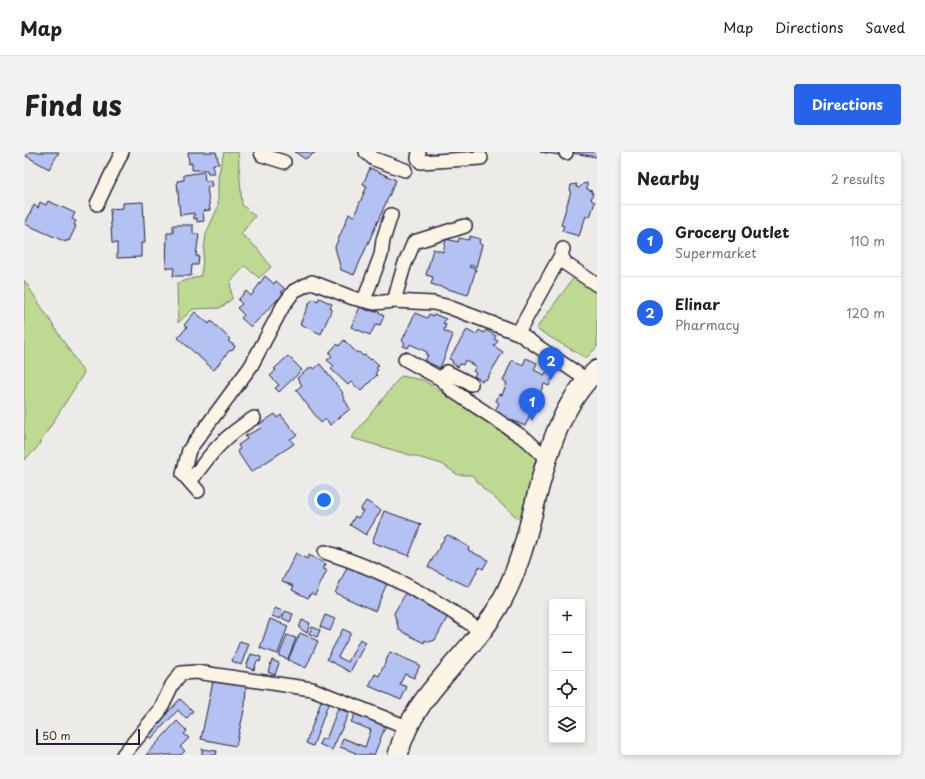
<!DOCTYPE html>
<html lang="en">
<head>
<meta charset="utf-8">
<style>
  body { margin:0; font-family:"Playpen Sans",sans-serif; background:#f2f2f2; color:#202124 }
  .controls { position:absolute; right:12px; bottom:12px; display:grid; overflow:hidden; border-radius:4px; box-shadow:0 2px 6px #0003 }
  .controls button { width:36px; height:36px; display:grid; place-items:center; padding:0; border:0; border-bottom:1px solid #e0e0e0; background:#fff; color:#202124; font:20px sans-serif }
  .scale { position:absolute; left:12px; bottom:10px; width:104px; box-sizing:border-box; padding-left:4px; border:2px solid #22223b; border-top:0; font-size:11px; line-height:14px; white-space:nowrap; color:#22223b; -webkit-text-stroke:3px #fcf5e5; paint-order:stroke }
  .you { position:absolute; left:300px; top:348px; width:14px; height:14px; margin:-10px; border:3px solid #fff; border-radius:50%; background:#1a73e8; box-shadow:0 0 0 6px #1a73e833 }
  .badge { display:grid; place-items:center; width:26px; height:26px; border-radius:50%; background:#2563eb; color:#fff; font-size:13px; font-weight:700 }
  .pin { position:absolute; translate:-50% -33px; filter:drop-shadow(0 1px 2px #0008) }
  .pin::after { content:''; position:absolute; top:21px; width:14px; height:12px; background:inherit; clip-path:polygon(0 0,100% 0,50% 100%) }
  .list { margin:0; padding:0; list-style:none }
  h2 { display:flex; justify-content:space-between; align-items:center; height:52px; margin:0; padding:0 16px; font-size:17px }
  h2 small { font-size:13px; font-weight:400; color:#757577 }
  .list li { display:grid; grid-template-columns:26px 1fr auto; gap:12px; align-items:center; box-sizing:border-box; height:72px; padding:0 16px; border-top:1px solid #e0e0e0 }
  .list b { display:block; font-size:15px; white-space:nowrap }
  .list p { margin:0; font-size:13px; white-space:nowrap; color:#757577 }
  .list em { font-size:13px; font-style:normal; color:#757577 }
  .icon { flex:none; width:22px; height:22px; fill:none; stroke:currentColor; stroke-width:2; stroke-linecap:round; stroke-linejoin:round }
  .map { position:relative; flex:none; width:573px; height:603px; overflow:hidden; border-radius:4px }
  header { display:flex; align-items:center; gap:24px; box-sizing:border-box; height:56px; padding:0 20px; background:#fff; border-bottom:1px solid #e0e0e0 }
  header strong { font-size:19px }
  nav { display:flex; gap:22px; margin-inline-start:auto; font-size:14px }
  .intro { display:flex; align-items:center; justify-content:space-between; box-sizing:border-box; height:96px; padding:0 24px }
  h1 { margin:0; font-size:28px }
  .button { padding:10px 18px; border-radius:4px; background:#2563eb; color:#fff; font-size:14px; font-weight:700 }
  main { display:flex; gap:24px; padding:0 24px }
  aside { flex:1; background:#fff; border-radius:4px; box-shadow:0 2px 6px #0003 }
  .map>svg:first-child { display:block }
  .green { fill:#beda91; stroke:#707e66 }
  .building { fill:#b3c2f2; stroke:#22223b }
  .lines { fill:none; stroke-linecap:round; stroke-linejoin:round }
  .minor-casing { stroke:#22223b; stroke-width:16 }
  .secondary-casing { stroke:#22223b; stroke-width:22 }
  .minor { stroke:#fcf5e5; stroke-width:13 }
  .secondary { stroke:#fcf5e5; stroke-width:19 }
</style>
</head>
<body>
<header>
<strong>Map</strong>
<nav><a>Map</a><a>Directions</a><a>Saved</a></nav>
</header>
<div class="intro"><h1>Find us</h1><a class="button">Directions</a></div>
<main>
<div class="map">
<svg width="573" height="603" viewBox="0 0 573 603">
  <rect width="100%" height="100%" fill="#edebe8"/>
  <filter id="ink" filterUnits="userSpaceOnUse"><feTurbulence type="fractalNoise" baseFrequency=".025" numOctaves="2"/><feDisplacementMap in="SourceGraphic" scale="8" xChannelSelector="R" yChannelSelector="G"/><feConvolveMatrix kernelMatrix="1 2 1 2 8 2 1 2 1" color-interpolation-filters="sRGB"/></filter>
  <g filter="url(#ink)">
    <path class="green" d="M200,0H214L218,53L231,64L217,82L233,96L247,115L235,126L221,114L206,130L208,147L196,156L169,157L154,171L153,131L177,124L182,82L194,55V25Z
      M551,124L573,140V195L562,206L512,177Z
      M0,128L60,221L12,297L0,308Z
      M377,224L399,228L502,294L512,305L497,369L459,336L448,323H434L418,312L327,286Z"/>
    <path class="building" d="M5,0H35L25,17L2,4Z
      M164,0H192L195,12H189L190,21H184L183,18H168V11L165,12Z
      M271,0H292L281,7Z
      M516,0H535V3Z
      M548,0H573V5L548,1Z
      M346,16L372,28L330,123L317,118L311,95L325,62L330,64L343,34L339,32Z
      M180,20L181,29H187L188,35H183L186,58L179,59L180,69L173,70V66L170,67V61L156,63L153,29L160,28V23Z
      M563,31V37L568,39L567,41H569L567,48L571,50L566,65L562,64L555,84L538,79L540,74L537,73L547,39L546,38L547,33L553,32L552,35L555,36L559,32Z
      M24,49L51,61L48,67L52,69L50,73L52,74L45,89L43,88L42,90L1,72L10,53L14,56L16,50L22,53Z
      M119,50L121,91H117V105L93,106V91H88L86,57L99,56V51Z
      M149,73H169V82H175L172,104H175L174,113H168L167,124H149L150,116H142L143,81H149Z
      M446,84L456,87L455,91L458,93L452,115L446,113L445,115L452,117L444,143L407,132L409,125L402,123L409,97L419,100L422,87L434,90L435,86L445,88Z
      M241,124L250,132L252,129L261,137L257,140L261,143L256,149L254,147L227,175L217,166L220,163L213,156L218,152L214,148L222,139L227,144Z
      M295,146L308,152L306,156L308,157L297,182L276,172L286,150L289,147L294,149Z
      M336,155L345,159V158L352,160L353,159L360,164L356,173L352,172L346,183L327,175Z
      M171,160L185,172L187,169L206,187L204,189L211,194L209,198L205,199L190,218L154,186L163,175L160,173Z
      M391,161L403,166L405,162L409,164L410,162L422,167L419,171L422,172L420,179L429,183L416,216L401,209L404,203H402L403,200L386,192L384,196L379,194L381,191L378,189Z
      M443,178L452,183L455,178L460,181L462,178L472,184L470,187L474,189L470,194L479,200L462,228L460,227L458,229L450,224L452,221L449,219L452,215L441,208L439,213L436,212L434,215L428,211L429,209L425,207Z
      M320,188L333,201L335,200L339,204L341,203L347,208L348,207L355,213L352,216L354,218L351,221L353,223L337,239L327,230L324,233L307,217L310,214L303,208L308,204L305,201L313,192L315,194Z
      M264,204L278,218L255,240L251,236L255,233L246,224L252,218L250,217Z
      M502,206L513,211L510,218L520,223L522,220L530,223L525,234L520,232L516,241L519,242L513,255L508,252L504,260L507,261L501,274L470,260L475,251L472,249L475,242L478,243L483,231L479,229L488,208L499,213Z
      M296,212L319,241L318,243L326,257L306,273L302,267L297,271L272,238L278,233L273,226L287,215L290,217Z
      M251,262L253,266L257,263L273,283L266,287L270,292L227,320L213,299L216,297L214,293L223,287L221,284L237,276L234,273Z
      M342,349L357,358L342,383L326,373L331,364L334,366L339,359L336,358Z
      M360,359L397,372L385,404L348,390Z
      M424,383L445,395L444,398L464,408L459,417L455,415L445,435L404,415L421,385Z
      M272,401L283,407L285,403L302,412L299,417L303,418L291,443L287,441L284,446L268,438L270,434L258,429Z
      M325,411L364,429L351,459L311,441Z
      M382,441L389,446L391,443L424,464L411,488L405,490L401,488L400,491L375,478L370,461Z
      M251,456L258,459L256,467L248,464Z
      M261,459L269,462L266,470L258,466Z
      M301,463L311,467L306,479L296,475Z
      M246,467L264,474L254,502L236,496Z
      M278,468L286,471L283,481L275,476Z
      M288,475L296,478L293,485L285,482Z
      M319,477L327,481L314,505L324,510L336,487L342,490L326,520L303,507Z
      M276,481L294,489L282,516L264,508Z
      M263,483L272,486L264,507L255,504Z
      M216,489L225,492L217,513L208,509Z
      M366,500L396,513L390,526L381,522L376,532L383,535L377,548L345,534L351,522L355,524Z
      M227,502L237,505L236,510L233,509L230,518L222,515Z
      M248,508L255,511L251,523L244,520Z
      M198,527L222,534L221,554L212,594L177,587L189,529L197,531Z
      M156,547L169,559L162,567L154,558L127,587L123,583Z
      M298,547L305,550L289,594L282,591Z
      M314,556L325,561L308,598L295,592L298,586L302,588Z
      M332,560L362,573L350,603H331L332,601L316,595L319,586L341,595L347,578L327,570Z
      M153,569L163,579L160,582L165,586L156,595L161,599L157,603H122Z
      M178,597L193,599L192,603H178Z"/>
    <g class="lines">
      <defs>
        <path id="minor" d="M237,0L238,3L260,10
          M342,0L350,7L381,18
          M395,0L394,6L397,10L457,6
          M542,1V0
          M73,52L98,0
          M539,97L537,103L542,112L573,133
          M340,148L357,103L359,88L367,63
          M370,149L380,114L390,90L441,74
          M494,181L537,103
          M381,207L417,227L429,239L503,288L523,307
          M417,227L423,220L447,232
          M166,330C186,302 200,284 230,266
          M174,339L159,322L165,298L227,214L259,154L270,139L288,130L329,146L350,151L370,149L409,151L422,154L494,181L563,228
          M301,400C356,417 411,446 458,480
          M99,603L135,560L148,533L157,521L172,520L288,537L383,575"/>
        <path id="secondary" d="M374,603C389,539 449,504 478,448C518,375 510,278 573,218"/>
      </defs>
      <use href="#minor" class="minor-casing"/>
      <use href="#secondary" class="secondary-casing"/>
      <use href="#minor" class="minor"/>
      <use href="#secondary" class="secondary"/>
    </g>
  </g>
</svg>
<div class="controls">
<button>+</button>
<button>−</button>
<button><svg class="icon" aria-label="locate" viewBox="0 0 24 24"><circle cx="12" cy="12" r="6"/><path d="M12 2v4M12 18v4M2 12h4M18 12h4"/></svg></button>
<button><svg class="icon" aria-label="layers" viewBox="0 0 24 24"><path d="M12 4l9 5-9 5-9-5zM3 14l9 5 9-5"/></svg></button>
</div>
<div class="scale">50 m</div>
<div class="you"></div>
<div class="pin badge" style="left:508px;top:269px">1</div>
<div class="pin badge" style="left:527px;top:228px">2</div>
</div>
<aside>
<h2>Nearby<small>2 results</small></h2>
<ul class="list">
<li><span class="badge">1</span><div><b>Grocery Outlet</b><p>Supermarket</p></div><em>110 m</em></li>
<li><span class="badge">2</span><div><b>Elinar</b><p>Pharmacy</p></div><em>120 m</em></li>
</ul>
</aside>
</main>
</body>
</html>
